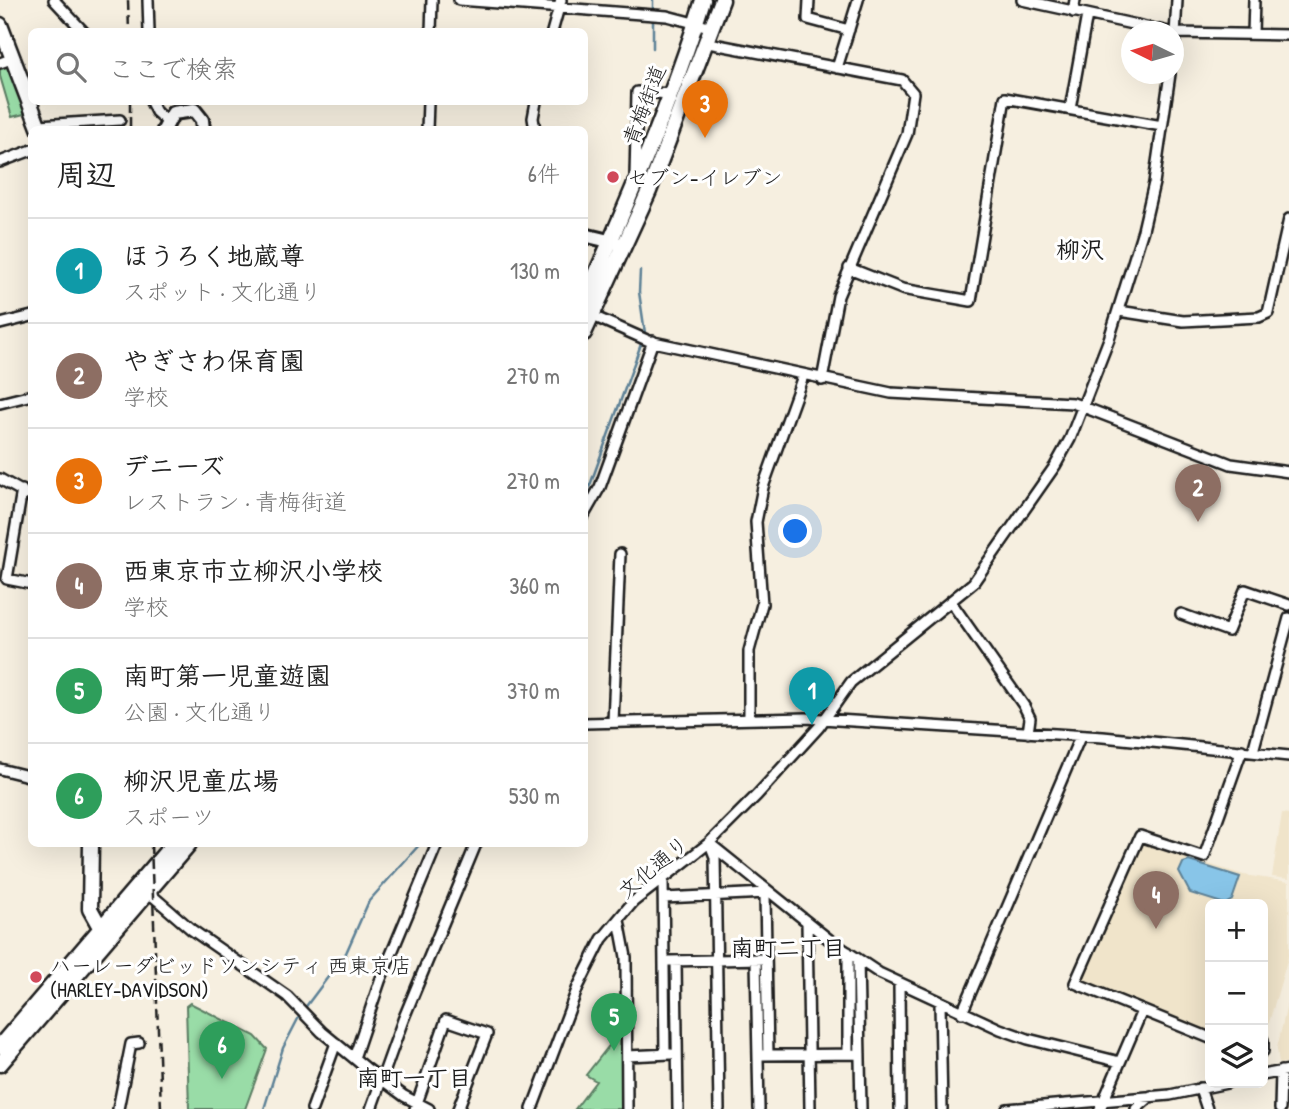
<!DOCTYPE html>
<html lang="ja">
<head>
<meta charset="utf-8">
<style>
  body { margin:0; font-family:"Patrick Hand","Klee One",sans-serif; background:#f2f2f2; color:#222 }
  .controls { position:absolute; right:21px; bottom:21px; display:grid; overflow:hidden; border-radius:10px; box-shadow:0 7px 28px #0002 }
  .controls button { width:63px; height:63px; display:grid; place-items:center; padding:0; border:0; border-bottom:2px solid #e0e0e0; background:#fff; color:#222; font:35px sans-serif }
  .compass { position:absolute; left:1121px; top:21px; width:63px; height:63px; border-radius:50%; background:#fff; box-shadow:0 7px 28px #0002; rotate:275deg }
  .you { position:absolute; left:796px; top:532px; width:24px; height:24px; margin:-18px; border:5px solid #fff; border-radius:50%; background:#1a73e8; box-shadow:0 0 0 10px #1a73e833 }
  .badge { display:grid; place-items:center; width:46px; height:46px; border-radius:50%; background:#0f766e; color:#fff; font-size:23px; font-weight:700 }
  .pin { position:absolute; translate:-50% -58px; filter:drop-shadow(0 2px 4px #0008) }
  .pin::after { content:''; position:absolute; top:37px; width:24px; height:21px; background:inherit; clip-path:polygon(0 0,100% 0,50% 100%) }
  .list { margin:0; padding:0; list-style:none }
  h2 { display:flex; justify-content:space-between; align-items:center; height:91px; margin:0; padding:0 28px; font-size:30px }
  h2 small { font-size:23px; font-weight:400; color:#767676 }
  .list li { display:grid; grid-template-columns:46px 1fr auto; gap:21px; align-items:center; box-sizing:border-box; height:105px; padding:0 28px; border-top:2px solid #e0e0e0 }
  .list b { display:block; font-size:26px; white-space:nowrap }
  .list p { margin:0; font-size:23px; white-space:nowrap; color:#767676 }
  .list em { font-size:23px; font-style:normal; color:#767676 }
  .icon { flex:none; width:38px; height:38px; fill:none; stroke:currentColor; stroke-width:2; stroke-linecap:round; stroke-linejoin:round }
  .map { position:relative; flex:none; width:1289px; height:1109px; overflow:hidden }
  .search { position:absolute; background:#fff; box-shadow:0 7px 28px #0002; left:28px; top:28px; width:560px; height:77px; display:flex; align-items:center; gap:18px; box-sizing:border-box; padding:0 24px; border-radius:10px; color:#767676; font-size:26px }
  .panel { position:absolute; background:#fff; box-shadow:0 7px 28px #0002; left:28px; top:126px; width:560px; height:721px; border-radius:10px }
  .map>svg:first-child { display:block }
  .built { fill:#f0e4ca }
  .green { fill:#99dca7; stroke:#5a7c62; stroke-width:2 }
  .water { fill:#88c5e8; stroke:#5d8196; stroke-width:2 }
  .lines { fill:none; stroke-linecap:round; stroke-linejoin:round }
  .stream { stroke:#5d8196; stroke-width:2.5 }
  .street-casing { stroke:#1c1c1c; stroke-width:14 }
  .secondary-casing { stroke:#1c1c1c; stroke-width:18 }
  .primary-casing { stroke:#1c1c1c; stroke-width:19 }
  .street { stroke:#fff; stroke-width:9 }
  .secondary { stroke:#fff; stroke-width:12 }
  .primary { stroke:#fff; stroke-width:14 }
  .rail { stroke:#1c1c1c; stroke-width:2.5; stroke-dasharray:10 5; stroke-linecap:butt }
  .poi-dot { fill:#d1495b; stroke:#fff; stroke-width:2.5 }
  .labels { text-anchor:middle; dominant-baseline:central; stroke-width:6; stroke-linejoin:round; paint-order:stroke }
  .street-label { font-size:21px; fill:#1c1c1c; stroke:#fff }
  .poi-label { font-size:21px; fill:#1c1c1c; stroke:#fff; text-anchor:start }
  .neighbourhood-label { font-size:23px; font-weight:bold; fill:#1c1c1c; stroke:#fff }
  .quarter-label { font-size:24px; font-weight:bold; fill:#1c1c1c; stroke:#fff }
</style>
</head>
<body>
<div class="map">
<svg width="1289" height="1109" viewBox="0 0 1289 1109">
  <rect width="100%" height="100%" fill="#f6efe0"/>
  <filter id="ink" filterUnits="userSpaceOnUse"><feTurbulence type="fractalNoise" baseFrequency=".0143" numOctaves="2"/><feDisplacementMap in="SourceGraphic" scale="14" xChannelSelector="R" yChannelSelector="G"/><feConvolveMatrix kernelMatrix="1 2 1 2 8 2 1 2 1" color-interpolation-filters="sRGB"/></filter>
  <g filter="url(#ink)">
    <path class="built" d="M1282,813L1289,814V879L1272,877Z
      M1140,843L1244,875L1289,882V954L1264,1040L1263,904H1210V1034L1080,980Z
      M1289,996V1062L1279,1064L1277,1048Z"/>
    <path class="green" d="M12,59L32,112L12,117L0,76V63Z
      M190,1003L255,1036L267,1049L245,1109H189L186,1006Z
      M623,1028V1109H575L596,1081L586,1075Z"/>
    <path class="water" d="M1189,861L1240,877L1232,900L1225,904L1190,893L1179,872L1183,863Z"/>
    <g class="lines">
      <path class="stream" d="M653,48V0
        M584,502L645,333L639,292L640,271
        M304,1009L346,953L369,901L420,844
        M264,1109L283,1048L300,1015"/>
      <defs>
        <path id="street" d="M54,0L84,32
          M148,0L149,32
          M459,0L667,16L713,28
          M809,0L808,19L849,30
          M1022,0L1169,32
          M1073,12L1075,0
          M431,32L432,0
          M552,32L561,0
          M1174,33L1289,35
          M1253,34L1254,0
          M708,43L902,80L913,93L907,134L838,296L822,380
          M1174,52L1177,0
          M0,63L14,58
          M837,68L858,0
          M151,102L156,112L166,121
          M1070,109L1087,15
          M39,125L120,120
          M427,130L428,102
          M535,130L533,118L536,102
          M0,162L32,150
          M635,176L637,92L672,94
          M849,268L902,289L971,301L1005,98L1162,126
          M1119,311L1183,321L1259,317L1268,313L1289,219
          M593,316L649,341L891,393L1073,403L1231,464L1289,472
          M0,324L32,316
          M0,403L32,395
          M0,479L32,497
          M22,490L7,579L32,584
          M584,515L600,487L653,341
          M951,602L1024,706L1030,718L1028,733
          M1181,614L1228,631L1245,590L1289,605
          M749,718V651L762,604L756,522L763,487L803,376
          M613,722L620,554
          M584,723L806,718L1103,737L1289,756
          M1253,751L1289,618
          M0,769L32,777
          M709,843L831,941L879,973L1000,1029L1028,1039L1120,1062
          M710,844L715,857L719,1109
          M663,879L665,1054
          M148,892L192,930L287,996L322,1032L366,1068L404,1096L429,1109
          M765,895L768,1055
          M664,898L767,893
          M619,920L626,957L627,1109
          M807,922L810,1109
          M848,952V1054
          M756,959L759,1109
          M858,959L861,1109
          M670,961L761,959
          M676,961L678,1109
          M899,983L900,1109
          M940,1003L942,1109
          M962,1013L1080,737
          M1210,1038L1075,983L1140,836L1204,857L1242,750
          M1263,1040V1051
          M763,1055L860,1054
          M627,1056L671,1054
          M354,1058L380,981L437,844
          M1263,1075L1289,1070
          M1200,1088L1207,1109
          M118,1109L131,1044L139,1043
          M312,1109L336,1043
          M371,1109L403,1020L476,844
          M415,1109L446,1020L487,1034L458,1109
          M532,1109L578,987L602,939L633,902L709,843L757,795L819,727L851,682L973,583L1055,466L1070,439L1109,339L1143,230L1154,183L1170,74
          M1007,1109L1170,1095L1227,1083
          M1100,1109L1142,1011
          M1136,1109L1151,1096
          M1280,1109L1281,1071"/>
        <path id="secondary" d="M164,130L173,113L194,110L202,120L203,130
          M584,235L617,243"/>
        <path id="primary" d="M0,25L40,130
          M584,301C628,202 671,103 703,0
          M584,333L649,191L722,0
          M91,844L90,909L104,934
          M0,1046L173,844
          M0,1064L189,844"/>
      </defs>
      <use href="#street" class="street-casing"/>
      <use href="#secondary" class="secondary-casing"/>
      <use href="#primary" class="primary-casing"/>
      <use href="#street" class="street"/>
      <use href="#secondary" class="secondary"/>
      <use href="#primary" class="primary"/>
      <path class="rail" d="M128,0L129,32
        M130,102V130
        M151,844L161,1109"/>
    </g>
  </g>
  <g class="poi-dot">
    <circle cx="613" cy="177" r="7"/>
    <circle cx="36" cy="977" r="7"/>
  </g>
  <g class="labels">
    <g class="street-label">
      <text transform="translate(644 105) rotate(-69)">青梅街道</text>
      <text transform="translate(653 867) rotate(-40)">文化通り</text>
    </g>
    <g class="poi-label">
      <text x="627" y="177">セブン-イレブン</text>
      <text x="50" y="965">ハーレーダビッドソンシティ 西東京店<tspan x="50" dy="24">(HARLEY-DAVIDSON)</tspan></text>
    </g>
    <g class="neighbourhood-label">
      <text x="788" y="947">南町二丁目</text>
      <text x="414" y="1077">南町一丁目</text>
    </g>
    <g class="quarter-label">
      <text x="1080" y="249">柳沢</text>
    </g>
  </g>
</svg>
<div class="controls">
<button>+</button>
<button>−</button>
<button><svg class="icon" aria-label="layers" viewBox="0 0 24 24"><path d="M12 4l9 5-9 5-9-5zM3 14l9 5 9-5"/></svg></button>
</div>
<svg class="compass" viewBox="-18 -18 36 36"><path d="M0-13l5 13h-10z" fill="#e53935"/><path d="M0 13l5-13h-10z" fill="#767676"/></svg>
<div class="you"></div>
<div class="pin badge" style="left:812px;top:725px;background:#0f9aa8">1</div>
<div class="pin badge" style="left:1198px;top:522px;background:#8d6e63">2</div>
<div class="pin badge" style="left:705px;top:138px;background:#e8710a">3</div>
<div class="pin badge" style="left:1156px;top:929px;background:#8d6e63">4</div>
<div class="pin badge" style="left:614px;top:1051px;background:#2e9e5b">5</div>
<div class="pin badge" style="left:222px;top:1079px;background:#2e9e5b">6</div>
<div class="search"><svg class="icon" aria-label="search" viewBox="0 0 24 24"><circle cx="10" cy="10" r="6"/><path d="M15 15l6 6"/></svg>ここで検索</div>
<section class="panel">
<h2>周辺<small>6件</small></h2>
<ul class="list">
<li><span class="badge" style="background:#0f9aa8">1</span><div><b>ほうろく地蔵尊</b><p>スポット · 文化通り</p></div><em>130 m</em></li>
<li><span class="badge" style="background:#8d6e63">2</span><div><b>やぎさわ保育園</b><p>学校</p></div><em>270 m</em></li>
<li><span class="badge" style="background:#e8710a">3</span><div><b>デニーズ</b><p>レストラン · 青梅街道</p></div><em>270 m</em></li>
<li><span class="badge" style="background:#8d6e63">4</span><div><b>西東京市立柳沢小学校</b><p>学校</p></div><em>360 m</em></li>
<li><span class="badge" style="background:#2e9e5b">5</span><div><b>南町第一児童遊園</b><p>公園 · 文化通り</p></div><em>370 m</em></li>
<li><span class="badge" style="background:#2e9e5b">6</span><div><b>柳沢児童広場</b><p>スポーツ</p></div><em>530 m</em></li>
</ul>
</section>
</div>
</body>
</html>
